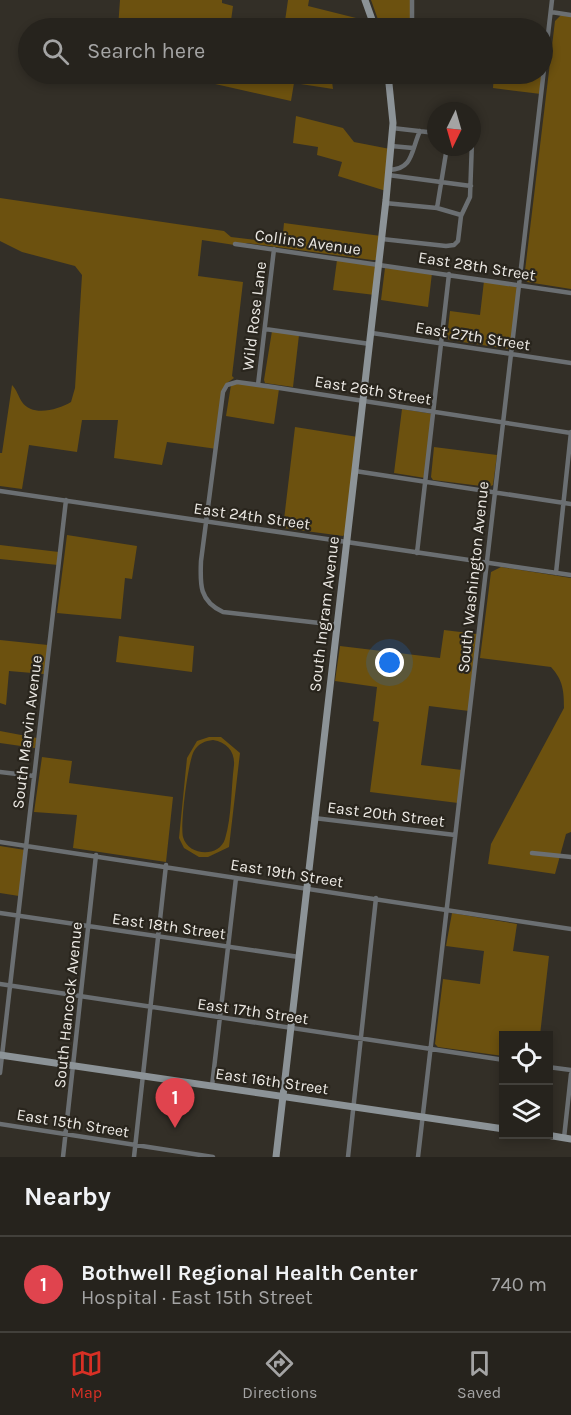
<!DOCTYPE html>
<html lang="en">
<head>
<meta charset="utf-8">
<style>
  body { margin:0; font-family:Karla,sans-serif; background:#2e2b26; color:#f1f3f6 }
  .controls { position:absolute; right:18px; bottom:18px; display:grid; overflow:hidden; border-radius:0px; box-shadow:0 3px 9px #0003 }
  .controls button { width:54px; height:54px; display:grid; place-items:center; padding:0; border:0; border-bottom:2px solid #42403b; background:#26231d; color:#f1f3f6; font:30px sans-serif }
  .compass { position:absolute; left:427px; top:102px; width:54px; height:54px; border-radius:50%; background:#26231d; box-shadow:0 3px 9px #0003; rotate:185deg }
  .you { position:absolute; left:390px; top:663px; width:21px; height:21px; margin:-15px; border:4px solid #fff; border-radius:50%; background:#1a73e8; box-shadow:0 0 0 9px #1a73e833 }
  .badge { display:grid; place-items:center; width:39px; height:39px; border-radius:50%; background:#d93025; color:#fff; font-size:20px; font-weight:700 }
  .pin { position:absolute; translate:-50% -50px; filter:drop-shadow(0 2px 3px #0008) }
  .pin::after { content:''; position:absolute; top:32px; width:21px; height:18px; background:inherit; clip-path:polygon(0 0,100% 0,50% 100%) }
  .list { margin:0; padding:0; list-style:none }
  h2 { display:flex; justify-content:space-between; align-items:center; height:78px; margin:0; padding:0 24px; font-size:26px }
  h2 small { font-size:20px; font-weight:400; color:#a4a4a4 }
  .list li { display:grid; grid-template-columns:39px 1fr auto; gap:18px; align-items:center; box-sizing:border-box; height:96px; padding:0 24px; border-top:2px solid #42403b }
  .list b { display:block; font-size:22px; white-space:nowrap }
  .list p { margin:0; font-size:20px; white-space:nowrap; color:#a4a4a4 }
  .list em { font-size:20px; font-style:normal; color:#a4a4a4 }
  .icon { flex:none; width:33px; height:33px; fill:none; stroke:currentColor; stroke-width:2; stroke-linecap:round; stroke-linejoin:round }
  .map { position:relative; flex:none; width:571px; height:1157px; overflow:hidden }
  .search { position:absolute; background:#26231d; box-shadow:0 3px 9px #0003; left:18px; right:18px; top:18px; height:66px; display:flex; align-items:center; gap:15px; box-sizing:border-box; padding:0 21px; border-radius:33px; color:#a4a4a4; font-size:22px }
  .sheet { height:174px; background:#26231d }
  nav { display:flex; justify-content:space-around; align-items:center; box-sizing:border-box; height:84px; border-top:2px solid #42403b; background:#26231d; font-size:16px; color:#a4a4a4 }
  nav a { display:grid; justify-items:center; gap:3px }
  nav .on { color:#d93025 }
  .map>svg:first-child { display:block }
  .green { fill:#6c510f; fill-rule:evenodd }
  .lines { fill:none; stroke-linecap:round; stroke-linejoin:round }
  .street { stroke:#6b6f72; stroke-width:4.5 }
  .secondary { stroke:#8c9397; stroke-width:7 }
  .labels { text-anchor:middle; dominant-baseline:central; stroke-width:4.5; stroke-linejoin:round; paint-order:stroke }
  .street-label { font-size:16px; fill:#ece9e4; stroke:#29251d }
</style>
</head>
<body>
<div class="map">
<svg width="571" height="1157" viewBox="0 0 571 1157">
  <rect width="100%" height="100%" fill="#332f27"/>
  <path class="green" d="M120,0H222V3L233,6L230,28H118Z
    M288,0H309L308,6L372,22L375,28H284Z
    M371,0H411L410,28H381Z
    M561,15L571,16V289L527,282L524,279L555,21Z
    M543,53L546,54L541,94L493,88L494,74H542Z
    M171,74H331L333,89L294,83L291,101Z
    M296,116L343,128L354,142L390,149L386,191L338,176L342,162L317,155L318,147L293,143Z
    M0,198L224,231L231,237L282,243L284,223L381,236L377,260H372L247,243L241,246L202,240L198,276L243,282L232,376L234,378L227,383L224,391L217,449L167,442L162,465L114,458L118,420H82L77,452L29,445L22,489L0,486V453H2L12,385C17,390 18,396 22,402C32,417 58,410 71,402L75,388L82,275L75,266L22,252L0,241Z
    M337,260L375,265L378,269L375,295L333,290Z
    M385,268L432,273L428,307L381,300Z
    M484,281L516,286L517,289L511,347L508,349L449,340L447,337L450,311L480,315Z
    M272,331L299,335L293,387L265,383L264,380Z
    M237,383L279,389L274,424L226,416L231,385Z
    M402,409L433,414L425,478L394,473Z
    M295,427L358,437L346,533L343,536L283,528Z
    M434,447L497,455L493,485L489,487L433,480L431,477Z
    M67,535L137,546L132,579L125,578L121,619L57,613Z
    M0,545L59,552L58,565L0,559Z
    M501,567L571,578V832L566,834L555,874L488,864L491,844L564,708C564,691 563,680 551,667L480,658L491,572Z
    M444,630L477,634L469,711L429,706L421,765L462,770L458,803L370,792L379,722L373,721L377,687L335,681L340,646L440,658Z
    M119,636L194,646L192,672L116,662Z
    M0,640L48,645L44,674L9,671L6,705L0,703Z
    M0,731L37,738L35,748L0,743Z
    M209,737H221L240,753L229,847L208,857H199L184,848L179,838L187,758L197,741ZM213,740C227,742 235,752 234,765C231,788 232,816 225,839C219,858 188,856 183,837C180,825 188,761 194,751C199,743 205,741 213,740Z
    M42,757L72,761L69,783L173,797L166,862L73,848L77,815L34,812Z
    M0,846L25,850L19,896L0,893Z
    M452,913L517,924L513,951L549,956L540,1035L504,1036L503,1056L438,1047L435,1044L443,979L480,984L484,951L446,946Z"/>
  <g class="lines">
    <path class="street" d="M412,0V28
      M551,12L571,15
      M390,82L402,74
      M392,128L436,133
      M391,146L413,148
      M389,170C414,169 411,150 420,131
      M388,175L471,186
      M385,203L437,208L461,215
      M437,208L447,147
      M382,239L446,246L454,245L458,241L461,216L470,197L472,141
      M235,244L571,293
      M265,329L370,344
      M372,333L571,363
      M258,385L274,249
      M355,471L571,504
      M0,491L571,575
      M417,553L449,274
      M556,573L571,432
      M337,625L223,612C199,601 200,584 201,561L223,392L227,385L237,382L273,387L571,433
      M0,772L34,776
      M314,818L455,835
      M0,842L571,929
      M532,853L571,857
      M0,913L299,957
      M0,984L504,1060
      M548,1067L571,1070
      M0,1073L66,500
      M212,1086L236,878
      M0,1124L213,1157
      M564,1138L571,1074
      M63,1157L96,855
      M134,1157L166,865
      M348,1157L376,898
      M418,1157L552,0"/>
    <path class="secondary" d="M365,0L375,28
      M0,1055L504,1129
      M541,1134L571,1139
      M276,1157L386,200L393,123L388,74"/>
  </g>
  <g class="labels">
    <g class="street-label">
      <text transform="translate(308 242) rotate(8)">Collins Avenue</text>
      <text transform="translate(477 266) rotate(9)">East 28th Street</text>
      <text transform="translate(254 316) rotate(-83)">Wild Rose Lane</text>
      <text transform="translate(473 336) rotate(9)">East 27th Street</text>
      <text transform="translate(373 390) rotate(9)">East 26th Street</text>
      <text transform="translate(252 516) rotate(8)">East 24th Street</text>
      <text transform="translate(473 577) rotate(-84)">South Washington Avenue</text>
      <text transform="translate(324 614) rotate(-83)">South Ingram Avenue</text>
      <text transform="translate(27 732) rotate(-83)">South Marvin Avenue</text>
      <text transform="translate(386 814) rotate(7)">East 20th Street</text>
      <text transform="translate(287 873) rotate(9)">East 19th Street</text>
      <text transform="translate(169 926) rotate(8)">East 18th Street</text>
      <text transform="translate(68 1005) rotate(-84)">South Hancock Avenue</text>
      <text transform="translate(253 1011) rotate(8)">East 17th Street</text>
      <text transform="translate(272 1081) rotate(8)">East 16th Street</text>
      <text transform="translate(73 1123) rotate(9)">East 15th Street</text>
    </g>
  </g>
</svg>
<div class="controls">
<button><svg class="icon" aria-label="locate" viewBox="0 0 24 24"><circle cx="12" cy="12" r="6"/><path d="M12 2v4M12 18v4M2 12h4M18 12h4"/></svg></button>
<button><svg class="icon" aria-label="layers" viewBox="0 0 24 24"><path d="M12 4l9 5-9 5-9-5zM3 14l9 5 9-5"/></svg></button>
</div>
<svg class="compass" viewBox="-18 -18 36 36"><path d="M0-13l5 13h-10z" fill="#e53935"/><path d="M0 13l5-13h-10z" fill="#a4a4a4"/></svg>
<div class="you"></div>
<div class="pin badge" style="left:175px;top:1128px;background:#e0444e">1</div>
<div class="search"><svg class="icon" aria-label="search" viewBox="0 0 24 24"><circle cx="10" cy="10" r="6"/><path d="M15 15l6 6"/></svg>Search here</div>
</div>
<section class="sheet">
<h2>Nearby<small></small></h2>
<ul class="list">
<li><span class="badge" style="background:#e0444e">1</span><div><b>Bothwell Regional Health Center</b><p>Hospital · East 15th Street</p></div><em>740 m</em></li>
</ul>
</section>
<nav>
<a class="on"><svg class="icon" aria-label="map" viewBox="0 0 24 24"><path d="M3 6l6-2 6 2 6-2v14l-6 2-6-2-6 2zM9 4v14M15 6v14"/></svg>Map</a>
<a><svg class="icon" aria-label="directions" viewBox="0 0 24 24"><path d="M12 3l9 9-9 9-9-9zM9 14v-3h6M13 9l2 2-2 2"/></svg>Directions</a>
<a><svg class="icon" aria-label="saved" viewBox="0 0 24 24"><path d="M7 4h10v16l-5-4-5 4z"/></svg>Saved</a>
</nav>
</body>
</html>
